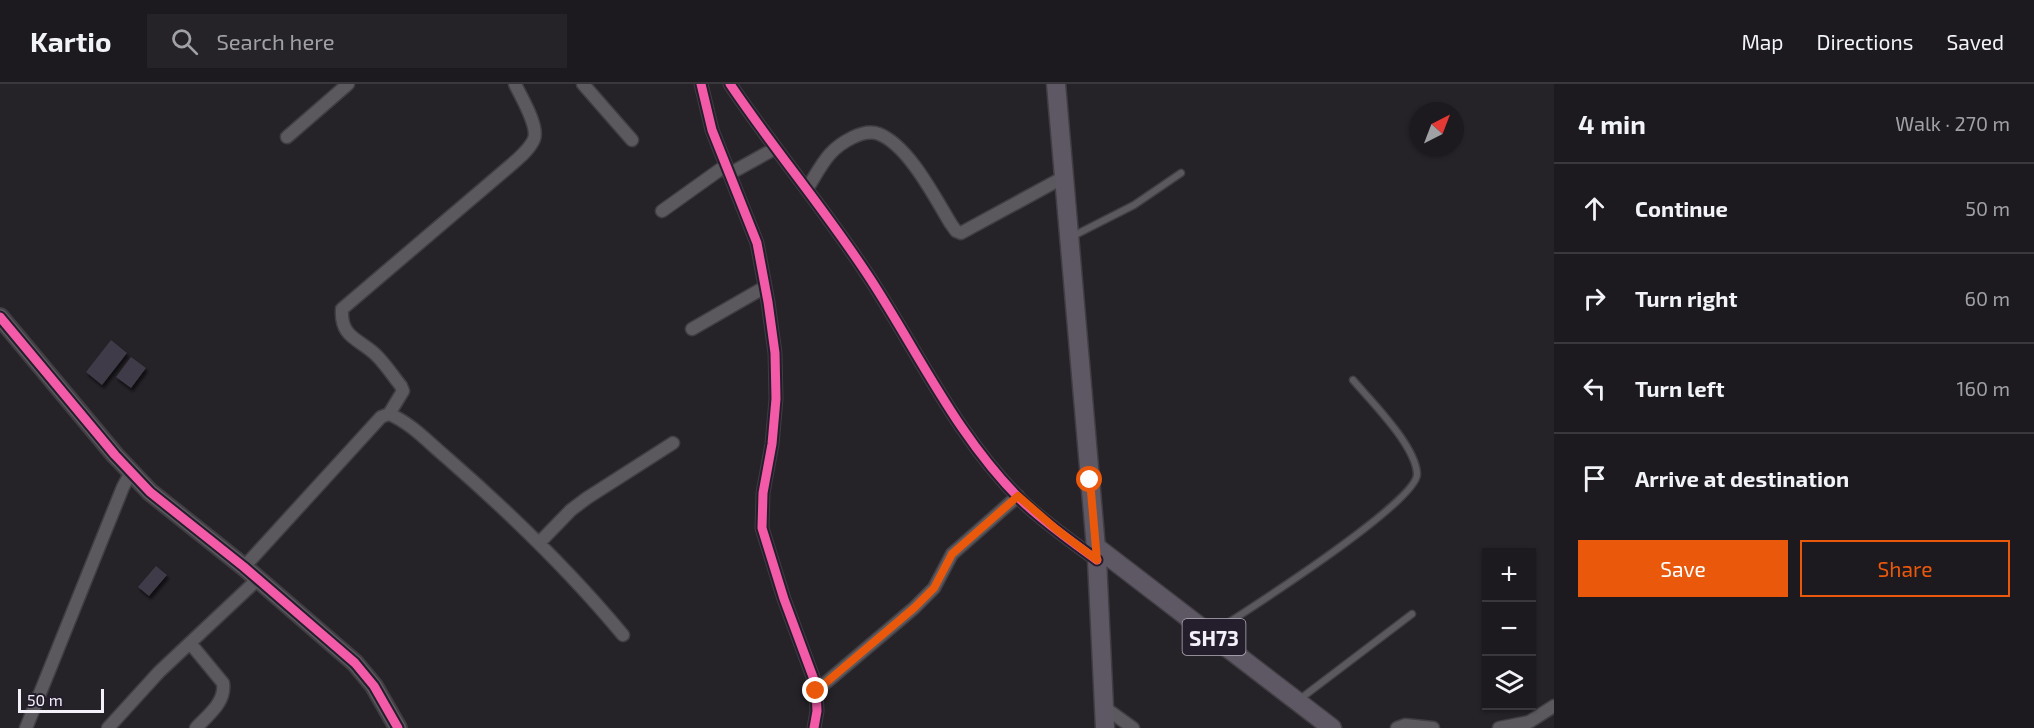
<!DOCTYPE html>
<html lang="en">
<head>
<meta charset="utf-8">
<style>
  body { margin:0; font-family:"Exo 2",sans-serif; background:#252327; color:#f1f3f6 }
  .controls { position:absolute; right:18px; bottom:18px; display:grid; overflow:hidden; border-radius:0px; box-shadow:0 2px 4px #0004 }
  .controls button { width:54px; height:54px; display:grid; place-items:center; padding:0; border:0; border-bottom:2px solid #3a383c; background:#1c1a1e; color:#f1f3f6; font:30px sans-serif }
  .compass { position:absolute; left:1410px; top:18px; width:54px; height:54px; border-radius:50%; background:#1c1a1e; box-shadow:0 2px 4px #0004; rotate:42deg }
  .scale { position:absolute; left:18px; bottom:15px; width:86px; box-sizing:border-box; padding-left:6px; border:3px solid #f4f0fa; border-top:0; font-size:16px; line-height:21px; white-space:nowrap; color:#f4f0fa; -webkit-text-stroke:4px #241e2c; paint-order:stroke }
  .stop { position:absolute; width:18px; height:18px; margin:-14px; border:4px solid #ea580c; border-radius:50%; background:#fff }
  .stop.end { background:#ea580c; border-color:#fff; box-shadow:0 2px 6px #0008 }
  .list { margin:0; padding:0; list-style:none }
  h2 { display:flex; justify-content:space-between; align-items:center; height:78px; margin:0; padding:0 24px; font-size:26px }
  h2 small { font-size:20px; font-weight:400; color:#a0a1a4 }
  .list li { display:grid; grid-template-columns:39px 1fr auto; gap:18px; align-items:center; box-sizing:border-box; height:90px; padding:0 24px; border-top:2px solid #3a383c }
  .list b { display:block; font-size:22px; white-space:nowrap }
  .list em { font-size:20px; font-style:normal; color:#a0a1a4 }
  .actions { display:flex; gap:12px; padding:18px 24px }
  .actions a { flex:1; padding:14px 0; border:2px solid #ea580c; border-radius:0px; text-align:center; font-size:21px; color:#ea580c }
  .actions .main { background:#ea580c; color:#fff }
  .icon { flex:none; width:33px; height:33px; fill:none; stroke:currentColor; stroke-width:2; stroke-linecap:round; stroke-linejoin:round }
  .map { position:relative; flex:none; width:1554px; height:644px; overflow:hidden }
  header { display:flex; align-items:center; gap:36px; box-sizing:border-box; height:84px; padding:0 30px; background:#1c1a1e; border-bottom:2px solid #3a383c }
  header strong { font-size:28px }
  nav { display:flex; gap:33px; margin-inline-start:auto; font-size:21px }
  .search { width:420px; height:54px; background:#252327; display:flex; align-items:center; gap:15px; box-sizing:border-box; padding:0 21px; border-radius:0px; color:#a0a1a4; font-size:22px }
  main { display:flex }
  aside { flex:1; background:#1c1a1e }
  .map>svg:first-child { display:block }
  .building { fill:#413a48; filter:url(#shadow) }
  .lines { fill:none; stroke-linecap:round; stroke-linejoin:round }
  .lane-casing { stroke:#403d43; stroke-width:9 }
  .street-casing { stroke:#403d43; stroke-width:15 }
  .secondary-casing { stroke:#403d43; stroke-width:20 }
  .primary-casing { stroke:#403d43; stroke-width:21 }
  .lane { stroke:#5b595e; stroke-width:6 }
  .street { stroke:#5b595e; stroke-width:12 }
  .secondary { stroke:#5b595e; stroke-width:16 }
  .primary { stroke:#5e5864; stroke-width:18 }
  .cycleway-casing { stroke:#241e2c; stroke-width:13 }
  .cycleway { stroke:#f35aa7; stroke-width:9 }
  .route { stroke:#ea580c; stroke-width:8 }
  .labels { text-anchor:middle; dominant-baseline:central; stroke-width:6; stroke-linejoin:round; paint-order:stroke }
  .shield { fill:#241e2c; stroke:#b6b1bc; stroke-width:1.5 }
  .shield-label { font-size:21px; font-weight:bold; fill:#f4f0fa }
</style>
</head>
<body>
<header>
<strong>Kartio</strong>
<div class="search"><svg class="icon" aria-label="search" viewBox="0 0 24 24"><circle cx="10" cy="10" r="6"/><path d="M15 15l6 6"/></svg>Search here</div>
<nav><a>Map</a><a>Directions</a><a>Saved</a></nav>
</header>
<main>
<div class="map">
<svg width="1554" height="644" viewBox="0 0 1554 644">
  <defs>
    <filter id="shadow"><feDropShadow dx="2" dy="3.5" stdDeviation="1.5" flood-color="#0009"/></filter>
  </defs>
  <rect width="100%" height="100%" fill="#252228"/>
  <path class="building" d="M111,256L127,269L102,301L86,288Z
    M131,273L146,284L131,304L116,293Z
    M156,482L167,491L149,512L138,503Z"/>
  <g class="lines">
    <defs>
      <path id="lane" d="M1073,152L1134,121L1181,89
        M1212,549C1242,530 1418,418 1417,390C1416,362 1371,317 1353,296
        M1300,615L1412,530"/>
      <path id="street" d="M583,0L632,56
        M701,0L712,46L757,159L768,218L775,269L776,315L772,360L763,409L762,444L784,515L813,593L816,607L817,627L814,644
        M730,0C775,67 827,128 871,196C919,270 958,354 1022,417C1045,439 1071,457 1097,476
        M287,53L348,0
        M729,90L776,64
        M807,105C814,94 821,80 830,70C840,59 863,44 879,50C909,62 935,114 951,140L956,147L961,149L1064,93
        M662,127L725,82
        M692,245L765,203
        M389,330L403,307L401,302C393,292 386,281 377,272C361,255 340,255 342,225L511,81C519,74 530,65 534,55C539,42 521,13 515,0
        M539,459L571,426L587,414L673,359
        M244,483L381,333L389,330C411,339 429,359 447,374C510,429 570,487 623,551
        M190,559L223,599C226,618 208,631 196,644
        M816,607L914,524L934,504L952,470L1018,412
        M1104,623L1133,644
        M26,644L123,403L131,388
        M108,644L159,588L258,495
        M1397,644L1405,641L1433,644
        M1499,644L1529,638L1554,622"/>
      <path id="secondary" d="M0,233L115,371L150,408L244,483L355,579L374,602L398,644"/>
      <path id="primary" d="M1056,0L1097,476L1105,644
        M1095,462L1332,644"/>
    </defs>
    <use href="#lane" class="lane-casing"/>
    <use href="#street" class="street-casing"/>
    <use href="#secondary" class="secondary-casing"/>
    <use href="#primary" class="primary-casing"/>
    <use href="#lane" class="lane"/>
    <use href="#street" class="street"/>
    <use href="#secondary" class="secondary"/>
    <use href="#primary" class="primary"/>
    <defs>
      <path id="cycleway" d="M701,0L712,46L757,159L768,218L775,269L776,315L772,360L763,409L762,444L784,515L813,593L816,607L817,627L814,644
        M730,0C775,67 827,128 871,196C919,270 958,354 1022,417C1045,439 1071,457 1097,476
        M0,233L115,371L150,408L244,483L355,579L374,602L398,644"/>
    </defs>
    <use href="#cycleway" class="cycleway-casing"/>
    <use href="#cycleway" class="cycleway"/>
  </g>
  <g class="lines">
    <path class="route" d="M816,607L914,524L934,504L952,470L1018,412L1057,446L1097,476L1090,396"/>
  </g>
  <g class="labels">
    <rect class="shield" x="1182.5" y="535" width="63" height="36" rx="4.5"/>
    <g class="shield-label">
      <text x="1214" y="553">SH73</text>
    </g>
  </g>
</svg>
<div class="controls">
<button>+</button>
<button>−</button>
<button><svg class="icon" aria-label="layers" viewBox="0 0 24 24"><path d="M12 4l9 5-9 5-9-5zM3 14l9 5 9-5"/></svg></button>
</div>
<svg class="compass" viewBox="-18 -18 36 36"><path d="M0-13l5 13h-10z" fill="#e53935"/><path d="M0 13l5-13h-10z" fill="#a0a1a4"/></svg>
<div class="scale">50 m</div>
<div class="stop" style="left:1090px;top:396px"></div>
<div class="stop end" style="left:816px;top:607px"></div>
</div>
<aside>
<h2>4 min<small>Walk · 270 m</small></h2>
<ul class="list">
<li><svg class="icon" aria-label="ahead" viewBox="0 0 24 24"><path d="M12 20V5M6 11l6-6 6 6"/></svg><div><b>Continue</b></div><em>50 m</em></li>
<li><svg class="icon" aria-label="right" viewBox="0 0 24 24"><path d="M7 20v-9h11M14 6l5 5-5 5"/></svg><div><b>Turn right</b></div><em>60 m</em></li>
<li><svg class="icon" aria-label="left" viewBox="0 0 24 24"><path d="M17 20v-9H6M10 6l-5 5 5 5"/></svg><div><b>Turn left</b></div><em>160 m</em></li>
<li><svg class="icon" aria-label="arrive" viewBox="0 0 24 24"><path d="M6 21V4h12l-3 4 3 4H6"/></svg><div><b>Arrive at destination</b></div></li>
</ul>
<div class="actions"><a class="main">Save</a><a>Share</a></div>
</aside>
</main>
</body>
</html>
